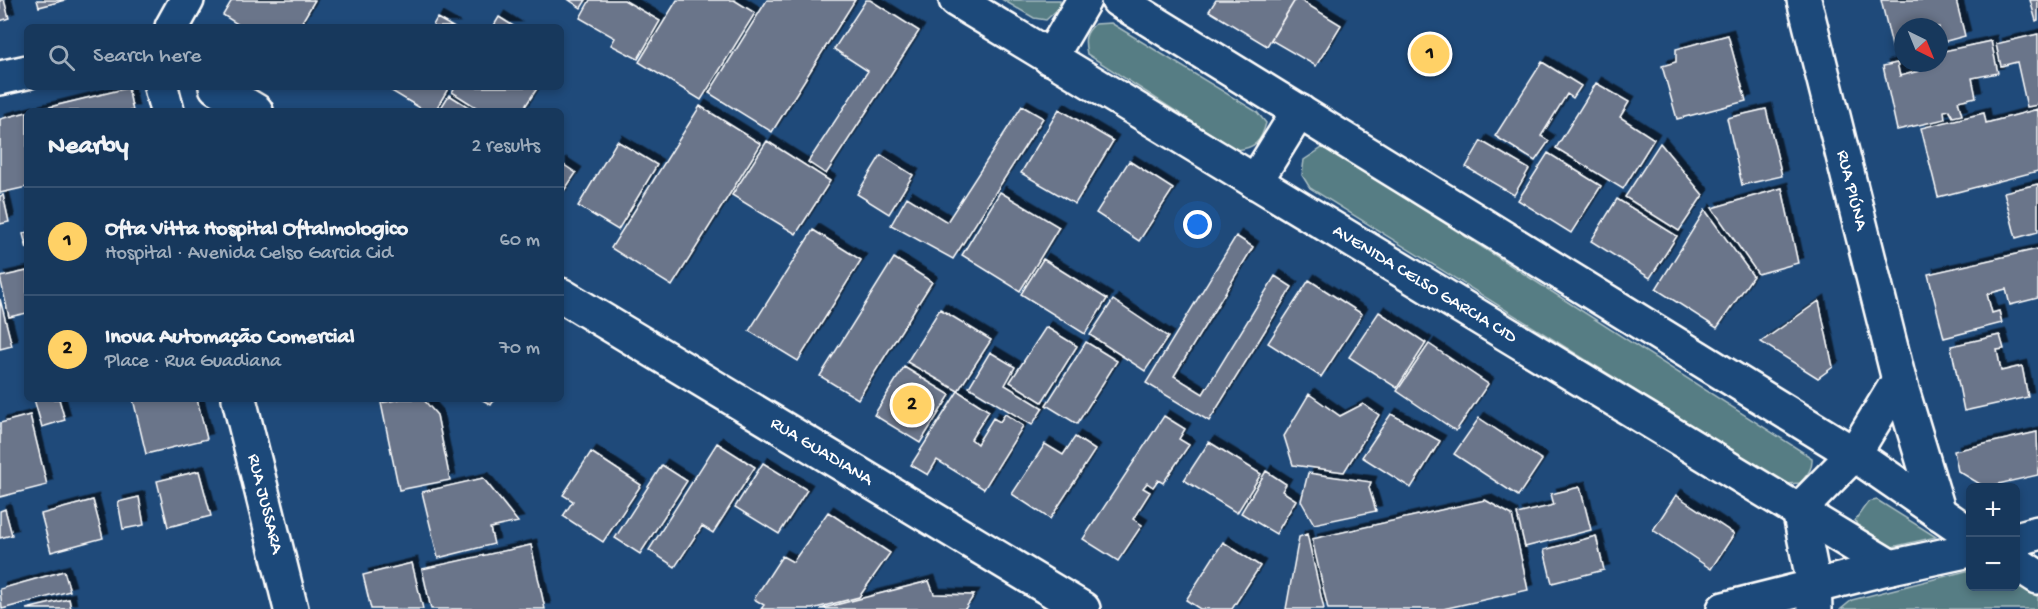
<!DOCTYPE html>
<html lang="en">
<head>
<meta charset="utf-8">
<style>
  body { margin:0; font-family:"Gochi Hand",sans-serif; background:#244365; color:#f1f3f6 }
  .controls { position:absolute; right:18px; bottom:18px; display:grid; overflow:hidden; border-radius:9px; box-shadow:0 3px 9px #0003 }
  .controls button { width:54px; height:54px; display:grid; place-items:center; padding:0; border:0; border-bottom:2px solid #365272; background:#17385c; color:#f1f3f6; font:30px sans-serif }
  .compass { position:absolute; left:1894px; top:18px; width:54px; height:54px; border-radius:50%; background:#17385c; box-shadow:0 3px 9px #0003; rotate:137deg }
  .you { position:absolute; left:1198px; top:225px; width:21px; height:21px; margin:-15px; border:4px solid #fff; border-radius:50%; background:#1a73e8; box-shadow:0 0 0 9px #1a73e833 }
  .badge { display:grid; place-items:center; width:39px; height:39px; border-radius:50%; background:#ffd166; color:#111; font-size:20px; font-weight:700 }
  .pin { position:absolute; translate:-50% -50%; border:3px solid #fff; box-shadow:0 2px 6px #0006 }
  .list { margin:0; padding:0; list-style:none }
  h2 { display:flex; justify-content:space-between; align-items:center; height:78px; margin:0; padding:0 24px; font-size:26px }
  h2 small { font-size:20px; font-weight:400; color:#9eacbb }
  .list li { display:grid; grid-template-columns:39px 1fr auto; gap:18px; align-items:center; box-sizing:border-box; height:108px; padding:0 24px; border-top:2px solid #365272 }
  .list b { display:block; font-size:22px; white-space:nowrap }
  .list p { margin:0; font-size:20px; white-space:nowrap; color:#9eacbb }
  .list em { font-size:20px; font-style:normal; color:#9eacbb }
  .icon { flex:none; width:33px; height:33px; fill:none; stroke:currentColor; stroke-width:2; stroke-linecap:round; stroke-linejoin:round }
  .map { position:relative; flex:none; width:2038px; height:609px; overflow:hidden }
  .search { position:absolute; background:#17385c; box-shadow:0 3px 9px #0003; left:24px; top:24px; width:540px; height:66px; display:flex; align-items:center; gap:15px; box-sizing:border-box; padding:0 21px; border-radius:9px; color:#9eacbb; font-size:22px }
  .panel { position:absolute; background:#17385c; box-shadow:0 3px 9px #0003; left:24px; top:108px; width:540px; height:294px; border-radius:9px }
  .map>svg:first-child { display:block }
  .green { fill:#567d84; stroke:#aabec2; stroke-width:1.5 }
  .building { fill:#6a748a; stroke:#fff; stroke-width:1.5; filter:url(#shadow) }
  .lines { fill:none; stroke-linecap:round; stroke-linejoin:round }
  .minor-casing { stroke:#fff; stroke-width:38 }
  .minor { stroke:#1f4a7a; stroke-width:33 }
  .labels { text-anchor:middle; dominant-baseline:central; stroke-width:5; stroke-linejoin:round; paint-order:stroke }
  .street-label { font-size:18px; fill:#fff; stroke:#1f4a7a }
</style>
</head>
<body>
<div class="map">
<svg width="2038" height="609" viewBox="0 0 2038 609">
  <defs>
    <filter id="shadow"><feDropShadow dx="5.5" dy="-5.5" stdDeviation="0" flood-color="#0009"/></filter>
  </defs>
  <rect width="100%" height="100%" fill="#1f4a7a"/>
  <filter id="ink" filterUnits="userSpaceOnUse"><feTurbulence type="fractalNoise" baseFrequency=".0167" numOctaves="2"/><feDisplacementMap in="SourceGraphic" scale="12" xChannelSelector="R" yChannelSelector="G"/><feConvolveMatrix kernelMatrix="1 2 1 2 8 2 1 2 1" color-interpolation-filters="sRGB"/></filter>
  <g filter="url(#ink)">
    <path class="green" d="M1003,0H1060V7L1046,20L1034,18Z
      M1111,23L1257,112L1266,123C1261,142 1255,148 1236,150L1087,54C1084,40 1084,34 1095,24Z
      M1322,148L1330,150L1812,458C1813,469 1807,475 1800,483L1785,484L1310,188L1302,175L1304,160Z
      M1877,500L1936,537L1892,547L1857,525L1855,520L1868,502Z
      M1970,570V586H2016V583L2038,597V609H1841L1852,600Z"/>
    <path class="building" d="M0,0H4L9,18L0,21Z
      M37,0H66L39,7Z
      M232,0H315L299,27H242L223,15Z
      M569,0H586L581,8Z
      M590,0H624L660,21L638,59L611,45L615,38L580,18Z
      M677,0H734L755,13L701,100L639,62Z
      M767,0H855L772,132L709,93Z
      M866,0H870L919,31L826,174L808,162L868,71L834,49Z
      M1216,0H1295L1267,46L1209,11Z
      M1295,0H1300L1341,25L1316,66L1271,40Z
      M1881,0H1956L1965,36L1939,43V27H1903V52L1894,54Z
      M2030,0H2038V20L2036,21Z
      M499,17L515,27H493Z
      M437,18L453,27H432Z
      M2038,34V105L2027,107L2017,62L2001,66L1996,44Z
      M1728,35L1746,101L1677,119L1662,66L1676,62V49Z
      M1991,41L1998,73L1972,78L1976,97L1958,101L1962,115L1953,117L1949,110L1944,111L1945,119L1897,130L1883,66L1897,63L1900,76L1919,71L1917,66L1923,63H1939V52Z
      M1542,62L1581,86L1573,98L1567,94L1541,136L1549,141L1535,161L1495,136Z
      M1596,83L1629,102L1620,117L1654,139L1623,189L1556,148Z
      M385,87H449L435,111H425Z
      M455,87H538L522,111H482L452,92Z
      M128,88L133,111H33Z
      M449,95L475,111H439Z
      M700,106L761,144L672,286L611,248Z
      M1022,106L1043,118L953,259L891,225L907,197L947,222Z
      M1059,109L1113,141L1075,204L1021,173Z
      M1766,109L1782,176L1742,185L1727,118Z
      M2038,109V171L1938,197L1921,128L1984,113L1986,123Z
      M27,112V187L0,193V119Z
      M617,141L657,165L618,230L578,206Z
      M767,141L830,181L796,234L732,195Z
      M1481,141L1529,169L1514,195L1466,167Z
      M1660,143L1703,195L1679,231L1625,197Z
      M1548,153L1601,186L1571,233L1518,200Z
      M881,155L913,175L889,214L857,194Z
      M1129,161L1173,189L1139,241L1096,213Z
      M561,163L576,173L561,195Z
      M2038,184V232L2016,238L2004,192Z
      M1782,188L1798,263L1758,274L1712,208Z
      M1000,192L1059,227L1020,291L962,255Z
      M3,195L9,222L0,224V196Z
      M1617,199L1677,236L1650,278L1591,241Z
      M1705,210L1753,276L1717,328L1656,289Z
      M813,230L861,260L798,361L749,331Z
      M27,232V249L23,234Z
      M1236,236L1253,247L1174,376L1203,394L1275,276L1292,287L1209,421L1146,383Z
      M2038,249V298L2010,305L2006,289L1987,294L1992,313L1999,311L2002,323L1944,338L1928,274Z
      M894,258L932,282L858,399L820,376Z
      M1043,259L1107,299L1085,334L1021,294Z
      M27,271V313L9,317L0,277Z
      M1309,280L1362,314L1321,377L1268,343Z
      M0,299L12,346L0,349Z
      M1113,300L1168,337L1145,371L1090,335Z
      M1819,301L1833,367L1818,378L1761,342Z
      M940,309L991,340L958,391L907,362Z
      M1379,312L1426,343L1397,388L1349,357Z
      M1046,327L1077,346L1042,402L1010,382Z
      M2000,335L2004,349L1997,350L2001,371L2022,366L2028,397L1964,411L1951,346Z
      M1086,342L1117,361L1077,424L1046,405Z
      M1429,344L1488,384L1456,431L1397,391Z
      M990,352L1015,367L1005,385L1043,408L1032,425L969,387Z
      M904,367L950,395L920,443L874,415Z
      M958,391L989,411L971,439L977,444L993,418L1000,422L1005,414L1023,426L984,489L937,460L928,475L911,465Z
      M1309,394L1340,416L1363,404L1379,415L1344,472L1293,465L1284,436Z
      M34,399H59L65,420L42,427Z
      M133,399H197L207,439L146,454Z
      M401,399H423L437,415L450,480L399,490L381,403Z
      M481,399H495L491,405Z
      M1391,414L1440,441L1411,488L1362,457Z
      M30,415L47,485L0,497V423Z
      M1164,416L1185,429L1179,439L1189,445L1163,483L1158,480L1153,487L1147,483L1143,488L1150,492L1133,519L1142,525L1118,561L1083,539Z
      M1479,418L1542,460L1518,496L1454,454Z
      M2037,432L2038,475L1985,487L1958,471L1954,451Z
      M1075,437L1095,450L1050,519L1012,494L1045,444L1063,455Z
      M1209,442L1261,474L1237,513L1184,480Z
      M717,443L755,467L713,533L702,526L675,567L649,550Z
      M591,452L641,485L603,542L563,516L573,501L563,495Z
      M763,463L807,490L779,534L735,507Z
      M662,465L687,481L640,554L615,538Z
      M199,471L211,516L168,527L157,481Z
      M1266,471L1286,484L1282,491L1296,500L1276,534L1241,513Z
      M1308,473L1371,482L1369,488L1376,511L1314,524L1301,501Z
      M483,478L518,522L490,528L494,544L438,558L422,492Z
      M1580,487L1591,530L1525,547L1517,514L1554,505L1551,494Z
      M1676,495L1734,534L1711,569L1653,530Z
      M139,497L144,525L123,529L118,502Z
      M93,500L103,538L51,552L41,514Z
      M1485,500L1512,515L1528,590L1443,609H1328L1312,539Z
      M5,509L12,535L0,538V511Z
      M828,512L890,553L859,597L812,609H761L764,605L754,599L782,556L793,562Z
      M1307,534L1324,609H1286L1299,537Z
      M1596,536L1604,570L1552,583L1544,550Z
      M1223,542L1260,566L1232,609H1200L1186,600Z
      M531,545L545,609H431L422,569Z
      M412,563L423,609H371L363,575Z
      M64,571L70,591L2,609L0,589Z
      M929,581L934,594L974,595L965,609H820Z
      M69,599L71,609H26Z"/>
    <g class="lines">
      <defs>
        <g id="minor">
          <path id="s1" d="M956,0L1891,567"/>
          <path d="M1118,0L1854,454L1970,534"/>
          <path id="s2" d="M1804,0L1899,380L1939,513"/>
          <path d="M172,27L187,0"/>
          <path d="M1050,58L1084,0"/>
          <path d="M0,78L27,72"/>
          <path d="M161,87L167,111"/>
          <path d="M216,87L256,111"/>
          <path d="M1255,182L1299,111"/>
          <path id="s3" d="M561,295L1083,609"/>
          <path id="s4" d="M239,399L291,609"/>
          <path d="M2016,539L2038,533"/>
          <path d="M2016,563L2038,577"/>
          <path d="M1724,609L1891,567L1970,550"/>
          <path d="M1815,609L1814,585L1799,510L1854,454L1899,380"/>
        </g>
      </defs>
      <use href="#minor" class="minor-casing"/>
      <use href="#minor" class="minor"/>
    </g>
  </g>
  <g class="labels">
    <g class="street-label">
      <text stroke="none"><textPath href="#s2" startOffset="196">RUA PIÚNA</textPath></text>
      <text stroke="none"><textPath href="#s1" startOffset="548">AVENIDA CELSO GARCIA CID</textPath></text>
      <text stroke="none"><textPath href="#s3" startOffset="304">RUA GUADIANA</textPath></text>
      <text stroke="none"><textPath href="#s4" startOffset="108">RUA JUSSARA</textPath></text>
    </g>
  </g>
</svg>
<div class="controls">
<button>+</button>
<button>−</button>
</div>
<svg class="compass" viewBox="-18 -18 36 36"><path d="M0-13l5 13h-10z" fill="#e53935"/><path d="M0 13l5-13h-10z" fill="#9eacbb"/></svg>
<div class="you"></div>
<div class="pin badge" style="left:1430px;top:54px">1</div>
<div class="pin badge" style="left:912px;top:405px">2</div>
<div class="search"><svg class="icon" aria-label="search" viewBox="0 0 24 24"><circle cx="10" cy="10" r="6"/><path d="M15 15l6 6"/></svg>Search here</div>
<section class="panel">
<h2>Nearby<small>2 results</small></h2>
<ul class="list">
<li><span class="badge">1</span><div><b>Ofta Vitta Hospital Oftalmologico</b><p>Hospital · Avenida Celso Garcia Cid</p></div><em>60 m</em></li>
<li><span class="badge">2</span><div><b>Inova Automação Comercial</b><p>Place · Rua Guadiana</p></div><em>70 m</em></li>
</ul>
</section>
</div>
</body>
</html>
